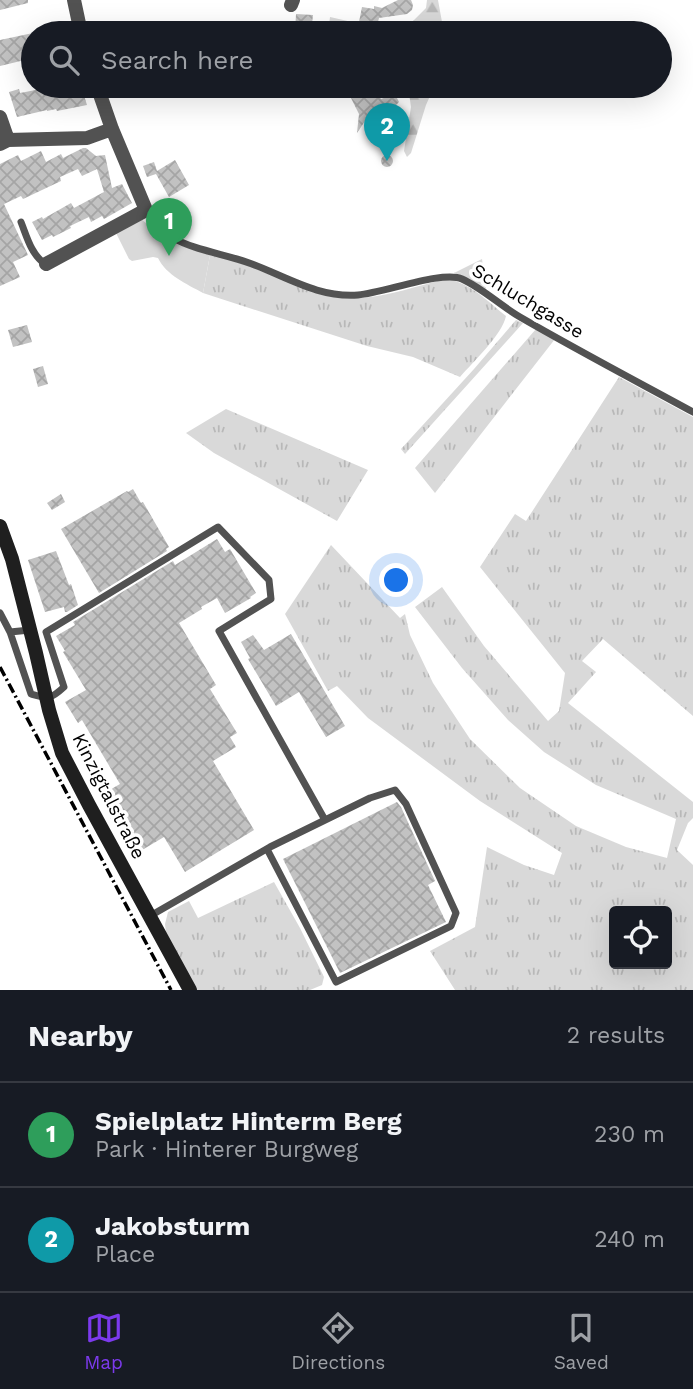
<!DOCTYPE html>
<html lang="en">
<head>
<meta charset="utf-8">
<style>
  body { margin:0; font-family:"Work Sans",sans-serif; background:#20242c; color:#f1f3f6 }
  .controls { position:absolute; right:21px; bottom:21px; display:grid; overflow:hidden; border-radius:7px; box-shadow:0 7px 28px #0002 }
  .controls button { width:63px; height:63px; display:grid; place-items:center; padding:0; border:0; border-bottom:2px solid #363941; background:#171b24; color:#f1f3f6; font:35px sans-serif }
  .you { position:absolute; left:397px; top:581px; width:24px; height:24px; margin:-18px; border:5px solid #fff; border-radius:50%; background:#1a73e8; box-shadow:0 0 0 10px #1a73e833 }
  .badge { display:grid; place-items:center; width:46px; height:46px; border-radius:50%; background:#7c3aed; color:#fff; font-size:23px; font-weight:700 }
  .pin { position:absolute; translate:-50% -58px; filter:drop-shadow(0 2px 4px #0008) }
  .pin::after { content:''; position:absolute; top:37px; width:24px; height:21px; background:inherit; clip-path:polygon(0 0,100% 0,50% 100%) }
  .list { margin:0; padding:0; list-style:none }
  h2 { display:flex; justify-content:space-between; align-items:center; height:91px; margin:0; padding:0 28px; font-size:30px }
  h2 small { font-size:23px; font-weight:400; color:#9ea1a6 }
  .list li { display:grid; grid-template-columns:46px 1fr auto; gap:21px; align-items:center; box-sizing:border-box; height:105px; padding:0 28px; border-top:2px solid #363941 }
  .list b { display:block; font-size:26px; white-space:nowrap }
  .list p { margin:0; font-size:23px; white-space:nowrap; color:#9ea1a6 }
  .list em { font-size:23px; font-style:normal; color:#9ea1a6 }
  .icon { flex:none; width:38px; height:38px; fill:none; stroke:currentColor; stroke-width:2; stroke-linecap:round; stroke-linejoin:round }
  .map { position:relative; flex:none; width:693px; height:990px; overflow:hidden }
  .search { position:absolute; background:#171b24; box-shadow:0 7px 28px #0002; left:21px; right:21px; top:21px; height:77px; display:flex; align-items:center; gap:18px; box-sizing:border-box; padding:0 24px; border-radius:38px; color:#9ea1a6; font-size:26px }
  .sheet { height:301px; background:#171b24 }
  nav { display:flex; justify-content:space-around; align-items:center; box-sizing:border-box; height:98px; border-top:2px solid #363941; background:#171b24; font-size:19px; color:#9ea1a6 }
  nav a { display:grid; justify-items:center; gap:4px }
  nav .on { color:#7c3aed }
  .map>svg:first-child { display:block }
  .grass { fill:url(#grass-tufts); fill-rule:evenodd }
  .forest { fill:url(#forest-firs) }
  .park { fill:#d9d9d9 }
  .building { fill:url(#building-cross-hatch) }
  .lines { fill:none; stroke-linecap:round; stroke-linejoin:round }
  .service { stroke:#525252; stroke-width:7 }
  .minor { stroke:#525252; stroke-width:14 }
  .secondary { stroke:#1f1f1f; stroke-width:14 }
  .rail { stroke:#000; stroke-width:3.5; stroke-dasharray:10 3.5 2 3.5; stroke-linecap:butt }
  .labels { text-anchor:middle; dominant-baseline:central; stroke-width:7; stroke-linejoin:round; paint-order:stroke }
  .street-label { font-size:19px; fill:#000; stroke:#fff }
</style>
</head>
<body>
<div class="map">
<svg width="693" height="990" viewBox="0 0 693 990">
  <defs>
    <pattern id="grass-tufts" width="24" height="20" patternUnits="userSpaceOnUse" patternTransform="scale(1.75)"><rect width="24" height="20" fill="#d9d9d9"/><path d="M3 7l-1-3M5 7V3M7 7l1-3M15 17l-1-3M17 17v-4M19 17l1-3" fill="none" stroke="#b8b8b8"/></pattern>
    <pattern id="forest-firs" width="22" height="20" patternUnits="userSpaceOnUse" patternTransform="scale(1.75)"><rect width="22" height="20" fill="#d9d9d9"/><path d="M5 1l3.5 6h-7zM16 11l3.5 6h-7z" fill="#b8b8b8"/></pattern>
    <pattern id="building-cross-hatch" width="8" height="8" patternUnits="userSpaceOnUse" patternTransform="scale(1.75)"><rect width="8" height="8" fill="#c2c2c2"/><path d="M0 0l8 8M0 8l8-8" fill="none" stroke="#a5a5a5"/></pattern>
  </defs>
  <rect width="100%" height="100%" fill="#fff"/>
  <path class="grass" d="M210,255C224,258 238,262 252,267C288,280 321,302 360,298C389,296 417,286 445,279C469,281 488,302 506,316C502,335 473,362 460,377L413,357L367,346L203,293Z
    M482,259L486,289L454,273Z
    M516,320L523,323L405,454L401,449L474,369Z
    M536,329L555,339L435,493L415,468Z
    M619,377L693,417V716L603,639L582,661L596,672L568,703L693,802V818L688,823L677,850L693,865V990H455L430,951L475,927L487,847L524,865L554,875L562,853L480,801L368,718L337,686L328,691L285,614L331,545L400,618L405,614L410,635L433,683L470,739L520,788L576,826L626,847L667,858L676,819L596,785L544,752L508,720L462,668L415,607L442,587L484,646L548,721L559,711L565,673L480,567L515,514L526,521ZM614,911H667V964H614Z
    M226,409L368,470L337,521L214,453L186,433Z
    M274,882L300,928L324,977L322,985L310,990H196L166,933L165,924L168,912L189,901L198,918Z"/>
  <path class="forest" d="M427,0H438L444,33H410L411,23L426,8Z
    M408,86H432L434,87L426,105L411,153L407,157L404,151L411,107Z"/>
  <path class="park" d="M330,17L383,29L382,33H328Z
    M140,218L167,241L210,255L203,293C187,284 166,275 158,258L153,257L132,261L129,259L115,231Z"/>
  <path class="building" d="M0,0H28V3L0,10Z
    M398,0H411L413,5L412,10L407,14L379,18L378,22H375V25L359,22L362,7L374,9V6L382,8Z
    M296,14L313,15L311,33H295Z
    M33,33V58L0,66V40Z
    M71,86H81L87,105L57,111L56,109L47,111V110L17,117L9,92L19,89L20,93L41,89V90L60,87L61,89Z
    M345,86H375L381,99L392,95L396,96L399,102L394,107H388L384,112H380L367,118L357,133L359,114Z
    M83,148H86L96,156L105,155L112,188L122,184L132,203L104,219L102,216L91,222L89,217L70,226L71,228L53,237L52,235L42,240L32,222L42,217L43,219L71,203L74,208L104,192L97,169L82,176L78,169L60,177L61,181L23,199L21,196L4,204L28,255L13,262L20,277L0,286V164L18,155L21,161L41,151L46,162L61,154L63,158Z
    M381 161a6 6 0 1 1 12 0a6 6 0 1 1-12 0Z
    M175,160L189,185L169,197L156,174L147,177L143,166L154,162L157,171Z
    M27,325L32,342L13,347L8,330Z
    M43,366L48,384L38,387L33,369Z
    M133,489L141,503L143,502L169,547L166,549L167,551L99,593L61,529L127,491L128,492Z
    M61,494L65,502L52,510L47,503Z
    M217,539L225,552L230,549L256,593L250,597L251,598L225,613L217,598L201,607L202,609L179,623L216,685L210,689L237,733L230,737L236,747L213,761L254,830L185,872L164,837L137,853L116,818L112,821L99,796L120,784L82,720L78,723L65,702L86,690L63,652L65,651L56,636L75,625L73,622L173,561L175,565Z
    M56,551L69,585L71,584L78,605L67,612H65L64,607L45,612L28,560Z
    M291,634L345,726L326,737L299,692L276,706L248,659L250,658L241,642L253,635L264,650Z
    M397,802L401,807L435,881L428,885L446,922L340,973L283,859Z"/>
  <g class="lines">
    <path class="service" d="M146,210C153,220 160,230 171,237C196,251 226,254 252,264C287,277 319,298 358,295C384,293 443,270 462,279C482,288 501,306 520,317C577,350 636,381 693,412
      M21,222C27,237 31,254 45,264
      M0,613L10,632L30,630
      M10,632L31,694C48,699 50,700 64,687L46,632L218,527L269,580L271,599L219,631L325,820
      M150,916L270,847L370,798L395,790L406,804L456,913L451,926L336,982L267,849"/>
    <path class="minor" d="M74,0L81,33
      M291,5L293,0
      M0,117L8,140
      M0,144L8,140L87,138L112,129
      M46,264L146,210L112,129L97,86"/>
    <path class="secondary" d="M0,526L12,559L36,653L49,710L62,753L89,805L190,990"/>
    <path class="rail" d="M0,667L171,990"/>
  </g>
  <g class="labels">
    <g class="street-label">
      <text transform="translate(528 301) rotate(31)">Schluchgasse</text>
      <text transform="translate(109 796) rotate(63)">Kinzigtalstraße</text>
    </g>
  </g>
</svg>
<div class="controls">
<button><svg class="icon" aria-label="locate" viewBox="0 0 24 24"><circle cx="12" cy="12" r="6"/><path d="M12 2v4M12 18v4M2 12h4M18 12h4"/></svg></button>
</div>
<div class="you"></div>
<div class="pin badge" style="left:169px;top:256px;background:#2e9e5b">1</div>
<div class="pin badge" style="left:387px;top:161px;background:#0f9aa8">2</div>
<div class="search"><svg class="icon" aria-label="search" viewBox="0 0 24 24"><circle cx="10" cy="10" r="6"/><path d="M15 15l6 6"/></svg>Search here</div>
</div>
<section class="sheet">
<h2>Nearby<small>2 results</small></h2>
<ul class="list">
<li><span class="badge" style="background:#2e9e5b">1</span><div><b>Spielplatz Hinterm Berg</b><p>Park · Hinterer Burgweg</p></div><em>230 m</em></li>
<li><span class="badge" style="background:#0f9aa8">2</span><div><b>Jakobsturm</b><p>Place</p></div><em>240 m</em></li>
</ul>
</section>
<nav>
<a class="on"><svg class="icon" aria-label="map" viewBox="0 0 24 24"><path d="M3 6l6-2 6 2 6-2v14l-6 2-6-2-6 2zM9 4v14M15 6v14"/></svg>Map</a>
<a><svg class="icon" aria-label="directions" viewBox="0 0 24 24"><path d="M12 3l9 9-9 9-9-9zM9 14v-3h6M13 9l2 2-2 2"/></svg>Directions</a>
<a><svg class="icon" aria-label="saved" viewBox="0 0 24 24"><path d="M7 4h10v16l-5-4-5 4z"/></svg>Saved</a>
</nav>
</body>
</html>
